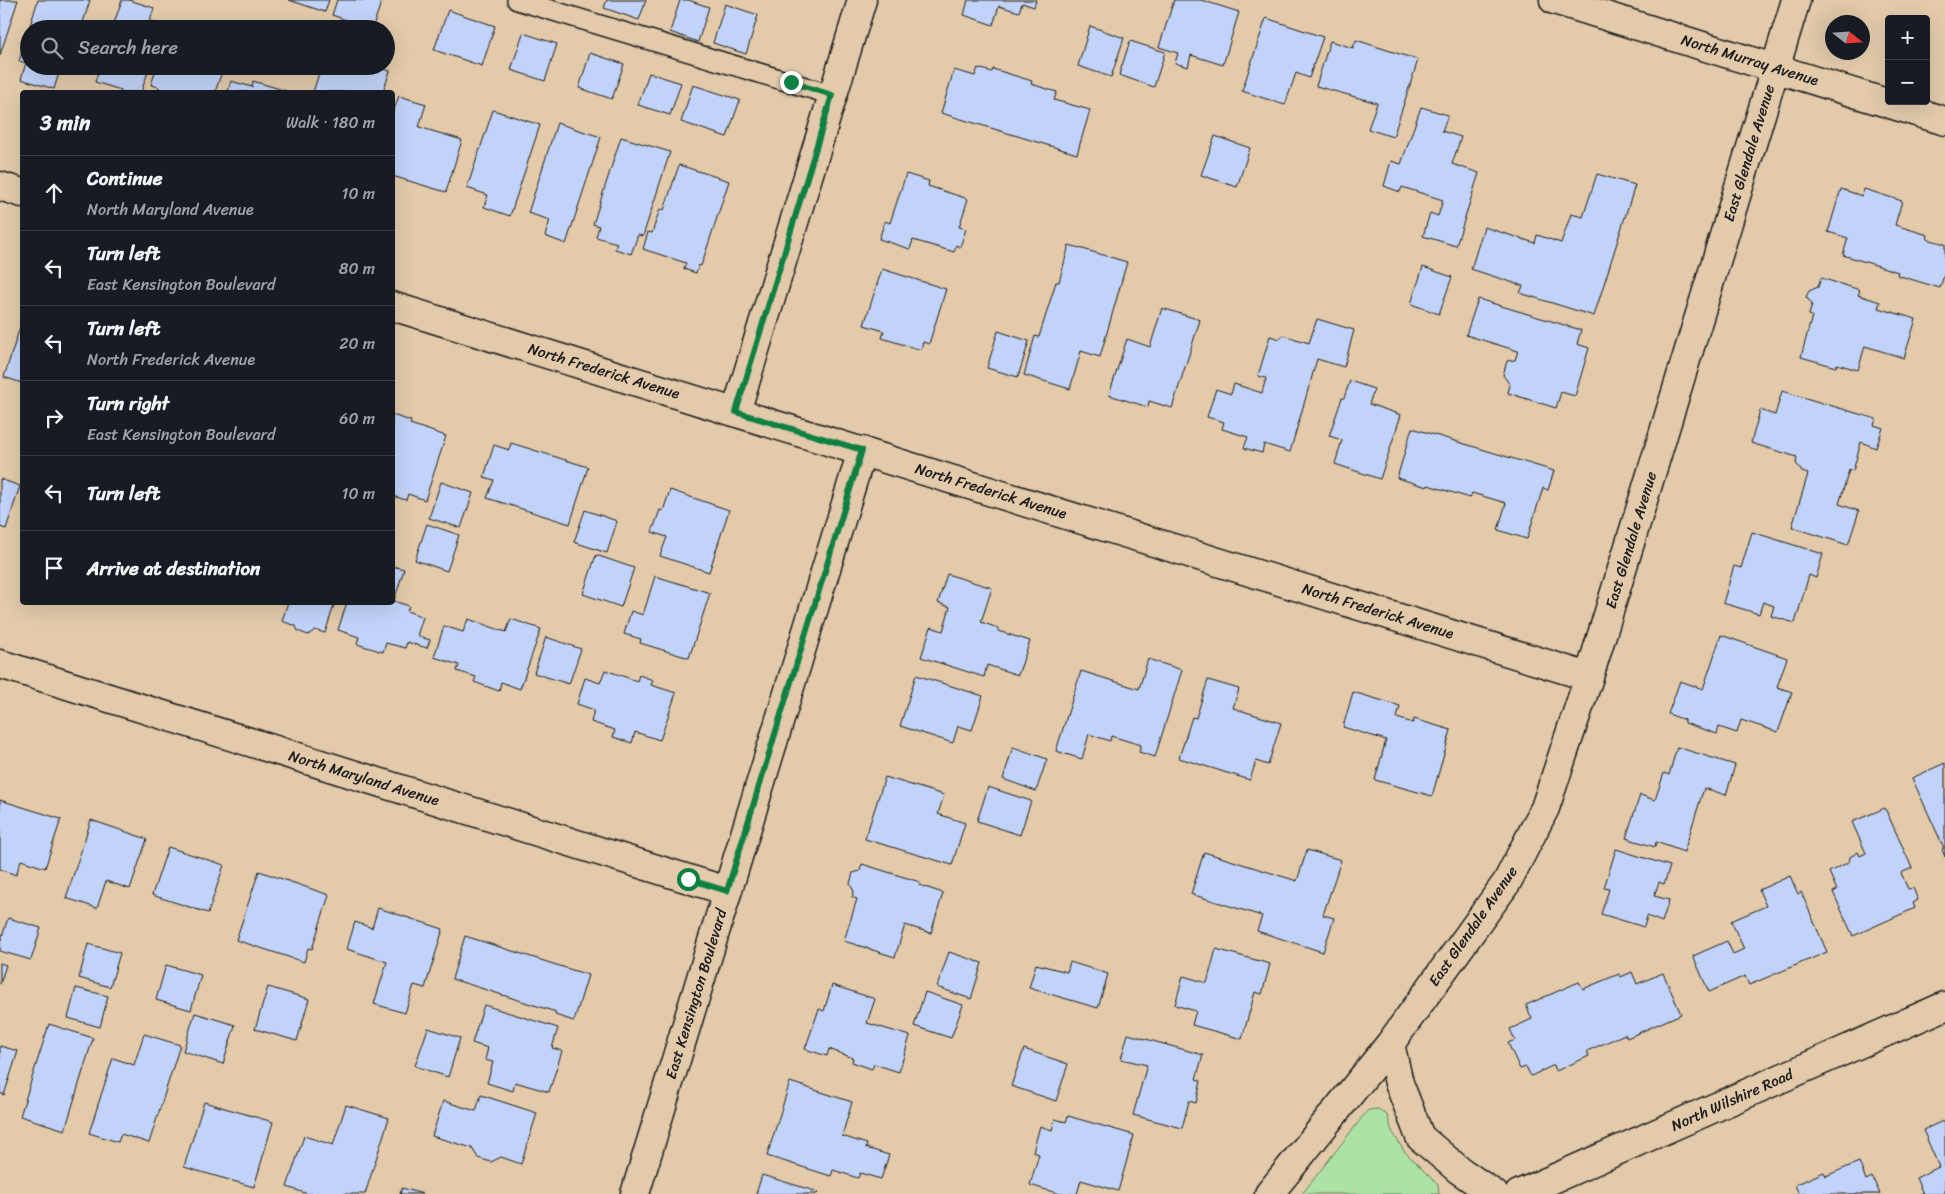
<!DOCTYPE html>
<html lang="en">
<head>
<meta charset="utf-8">
<style>
  body { margin:0; font-family:Sriracha,sans-serif; background:#242831; color:#f1f3f6 }
  .controls { position:absolute; right:15px; top:15px; display:grid; overflow:hidden; border-radius:5px; box-shadow:0 5px 20px #0002 }
  .controls button { width:45px; height:45px; display:grid; place-items:center; padding:0; border:0; border-bottom:1px solid #363941; background:#171b24; color:#f1f3f6; font:25px sans-serif }
  .compass { position:absolute; left:1825px; top:15px; width:45px; height:45px; border-radius:50%; background:#171b24; box-shadow:0 5px 20px #0002; rotate:107deg }
  .stop { position:absolute; width:15px; height:15px; margin:-11px; border:4px solid #0b8043; border-radius:50%; background:#fff }
  .stop.end { background:#0b8043; border-color:#fff; box-shadow:0 1px 5px #0008 }
  .list { margin:0; padding:0; list-style:none }
  h2 { display:flex; justify-content:space-between; align-items:center; height:65px; margin:0; padding:0 20px; font-size:21px }
  h2 small { font-size:16px; font-weight:400; color:#9ea1a6 }
  .list li { display:grid; grid-template-columns:32px 1fr auto; gap:15px; align-items:center; box-sizing:border-box; height:75px; padding:0 20px; border-top:1px solid #363941 }
  .list b { display:block; font-size:19px; white-space:nowrap }
  .list p { margin:0; font-size:16px; white-space:nowrap; color:#9ea1a6 }
  .list em { font-size:16px; font-style:normal; color:#9ea1a6 }
  .icon { flex:none; width:28px; height:28px; fill:none; stroke:currentColor; stroke-width:2; stroke-linecap:round; stroke-linejoin:round }
  .map { position:relative; flex:none; width:1945px; height:1194px; overflow:hidden }
  .search { position:absolute; background:#171b24; box-shadow:0 5px 20px #0002; left:20px; top:20px; width:375px; height:55px; display:flex; align-items:center; gap:12px; box-sizing:border-box; padding:0 18px; border-radius:28px; color:#9ea1a6; font-size:19px }
  .panel { position:absolute; background:#171b24; box-shadow:0 5px 20px #0002; left:20px; top:90px; width:375px; height:515px; border-radius:5px }
  .map>svg:first-child { display:block }
  .green { fill:#ace2a4; stroke:#647f60 }
  .building { fill:#c1d3f8; stroke:#1c1c1c }
  .lines { fill:none; stroke-linecap:round; stroke-linejoin:round }
  .service-casing { stroke:#1c1c1c; stroke-width:22 }
  .minor-casing { stroke:#1c1c1c; stroke-width:31 }
  .service { stroke:#e2caaa; stroke-width:19 }
  .minor { stroke:#e2caaa; stroke-width:28 }
  .route { stroke:#0b8043; stroke-width:6 }
  .labels { text-anchor:middle; dominant-baseline:central; stroke-width:5; stroke-linejoin:round; paint-order:stroke }
  .street-label { font-size:15px; fill:#1c1c1c; stroke:#e2caaa }
</style>
</head>
<body>
<div class="map">
<svg width="1945" height="1194" viewBox="0 0 1945 1194">
  <rect width="100%" height="100%" fill="#e2caaa"/>
  <filter id="ink" filterUnits="userSpaceOnUse"><feTurbulence type="fractalNoise" baseFrequency=".02" numOctaves="2"/><feDisplacementMap in="SourceGraphic" scale="10" xChannelSelector="R" yChannelSelector="G"/><feConvolveMatrix kernelMatrix="1 2 1 2 8 2 1 2 1" color-interpolation-filters="sRGB"/></filter>
  <g filter="url(#ink)">
    <path class="green" d="M1378,1109L1387,1115L1392,1131L1404,1151L1438,1185L1439,1194H1302L1368,1110Z"/>
    <path class="building" d="M0,0H18L0,55Z
      M38,0H90L81,29H29Z
      M122,0H129L154,8L150,21L163,25L161,29H112Z
      M289,0H329L325,12Z
      M337,0H382L372,29L332,15Z
      M607,0H646L639,20L604,8Z
      M680,0H688L709,7L698,42L670,32Z
      M968,0H1036L1034,7L1022,3L1019,12L999,6L993,25L964,15Z
      M1174,0H1201L1239,12L1223,65L1191,55L1188,67L1175,63L1178,53L1159,47Z
      M725,4L758,15L746,54L713,43Z
      M448,10L495,26L482,66L434,50Z
      M1266,18L1323,37L1309,78L1296,73L1285,105L1242,91Z
      M1090,26L1124,38L1111,77L1078,66Z
      M29,30V66H69L66,75L59,73L54,89L21,79L26,63L19,61Z
      M523,33L557,44L545,81L511,70Z
      M1356,40L1418,60L1393,137L1368,129L1377,103L1316,86L1330,41L1353,48Z
      M1130,41L1165,52L1154,87L1119,75Z
      M590,53L624,64L612,99L579,88Z
      M100,66H150L141,92H120L121,90L95,82Z
      M157,66H224L215,92H157L159,87L151,85Z
      M336,66H374L390,71L383,92H313L321,67L334,72Z
      M978,68L992,72L993,69L1032,81L1031,84L1057,92L1054,100L1090,110L1077,154L941,113L954,70L975,76Z
      M649,73L681,83L670,115L638,105Z
      M231,81L252,87L253,81L290,92H228Z
      M693,85L740,100L727,137L681,122Z
      M399,96L426,104L419,127L462,140L446,192L392,176V115Z
      M1421,107L1448,115L1442,131L1461,137L1452,164L1479,173L1456,246L1423,236L1430,213L1438,216L1443,200L1402,187L1400,192L1384,186L1391,161L1401,164Z
      M493,110L540,125L510,216L484,207L488,195L467,188Z
      M557,123L601,137L566,244L545,236L550,220L528,213Z
      M1215,136L1250,148L1237,187L1201,175Z
      M621,137L670,152L643,236L638,235L631,254L615,249L617,243L596,237L599,226L593,224Z
      M679,165L729,181L701,266L699,265L696,273L684,269L686,263L643,249L648,232L652,233L660,209L664,210Z
      M906,174L929,181L928,186L968,199L959,227L966,229L960,247L956,245L954,252L913,240L910,249L879,239L885,221L890,223Z
      M1597,174L1635,185L1594,316L1520,293L1523,286L1471,269L1484,227L1535,243L1537,235L1561,243L1571,214L1583,217Z
      M1841,189L1862,196L1864,189L1902,201L1895,225L1928,235L1927,239L1945,244V272L1940,288L1897,275L1898,272L1843,255L1848,238L1828,232Z
      M1069,245L1127,262L1100,357L1081,351L1070,389L1024,375L1035,336L1039,337L1056,282H1059Z
      M1423,267L1452,277L1439,314L1411,304Z
      M882,269L946,289L929,344L923,342L921,350L882,338L884,331L864,325Z
      M1821,278L1860,290L1858,295L1880,302L1878,308L1916,319L1904,358L1865,346L1858,370L1837,364L1836,367L1801,357L1812,316L1809,315L1812,304L1806,297L1809,291L1818,287Z
      M1478,299L1581,330L1577,344L1589,348L1575,396L1561,392L1556,408L1508,393L1510,385L1503,375L1507,361L1515,360L1518,351L1466,335Z
      M1162,308L1200,320L1172,408L1149,401L1148,407L1109,395L1127,339L1150,347Z
      M1317,319L1354,330L1344,367L1317,359L1290,452L1264,444L1262,453L1244,448L1248,437L1222,429L1224,422L1207,417L1216,389L1231,394L1234,384L1262,393L1266,378L1258,376L1270,336L1280,339L1283,335L1309,343Z
      M22,321V383L4,377Z
      M998,331L1029,341L1018,377L987,368Z
      M1350,381L1374,389L1369,404L1401,415L1380,479L1335,464L1342,440L1329,436L1342,398H1344Z
      M1782,391L1876,419L1874,425L1883,428L1876,448L1861,442L1853,471L1849,470L1839,504L1859,511L1848,545L1792,527L1808,474L1802,472L1796,463L1797,457L1751,443L1760,410L1775,415Z
      M392,415L411,421L410,424L446,436L425,500L408,494L406,500L393,496L395,491L392,490Z
      M1412,428L1554,471L1548,490L1543,488L1527,539L1498,530L1506,503L1472,493L1470,498L1428,485L1427,487L1397,478Z
      M511,443L588,467L570,524L487,498L494,480L484,477L494,445L509,450Z
      M0,479L20,486L6,529L0,527Z
      M441,482L473,493L461,528L429,518Z
      M670,490L729,510L709,572L660,556L667,537L652,532L660,510L663,511Z
      M585,510L617,521L607,553L574,542Z
      M427,524L459,535L447,571L415,560Z
      M1752,532L1823,554L1816,578L1809,575L1795,623L1771,616L1774,606L1763,602L1759,614L1723,603L1734,566L1741,568Z
      M596,555L634,568L621,607L583,594Z
      M392,566L404,569L394,601L409,606L407,611L423,617L417,636L430,640L427,648L407,642L405,648L386,643L383,652L357,644L359,637L338,630L347,602H392Z
      M947,574L992,588L981,622L998,628V631L1030,641L1018,675L987,665L984,677L921,657L931,627L943,631L950,607L938,603Z
      M655,576L710,593L689,658L640,643L641,639L624,634L631,611L643,615Z
      M288,602H335L325,633L315,630L308,635L298,631L296,626L282,621Z
      M468,619L506,632L511,619L541,629L520,689L501,682L499,691L474,682L476,677L457,671L459,665L434,657L444,626L463,632Z
      M1721,635L1787,658L1777,687L1792,692L1778,732L1741,720L1737,733L1719,727L1717,734L1685,723V720L1668,714L1680,681L1703,689Z
      M546,637L581,649L569,684L534,673Z
      M1148,659L1182,670L1155,757L1139,752L1141,745L1111,736L1110,741L1089,734L1082,759L1056,751L1081,671L1139,689Z
      M605,670L637,681L639,675L653,680L651,685L676,693L660,740L635,732L632,743L613,737L615,730L591,722L594,710L577,704L585,678L600,683Z
      M916,675L983,696L972,730L958,726L953,743L900,726Z
      M1208,680L1239,689L1233,708L1281,723L1268,765L1256,761L1250,780L1179,758L1192,717L1196,718Z
      M1353,692L1400,706L1397,718L1413,723L1414,719L1451,730L1432,796L1375,780L1386,740L1343,727Z
      M1013,747L1047,759L1036,791L1003,779Z
      M1677,747L1735,765L1726,795L1704,788L1684,852L1656,842L1655,847L1626,838L1640,795L1655,800L1664,773L1669,775Z
      M1945,763V857L1942,849L1944,848L1912,778Z
      M885,777L944,795L938,814L965,823L952,865L865,839Z
      M988,787L1031,801L1020,835L977,821Z
      M0,800L61,819L45,868L21,860L16,875L0,869Z
      M1885,808L1912,868L1901,873L1908,889L1913,888L1918,900L1913,903L1915,908L1853,936L1833,892L1837,890L1829,872L1849,862L1850,857L1858,852L1860,856L1866,853L1852,822Z
      M91,820L147,839L130,889L106,881L97,908L66,898Z
      M168,847L224,865L208,913L152,895Z
      M1616,849L1670,866L1664,884L1659,882L1654,896L1669,900L1662,922L1647,916L1644,927L1601,914L1609,889L1604,888Z
      M1307,850L1341,860L1323,915L1334,918L1323,952L1257,931L1262,916L1191,894L1204,852L1297,881Z
      M862,864L920,882L919,885L943,893L931,933L905,925L895,957L844,941L857,899L852,897L854,891L850,884L853,873L860,871Z
      M259,871L329,895L312,949L308,948L304,962L236,940Z
      M1790,876L1798,894L1801,892L1827,952L1749,985L1745,976L1709,992L1693,956L1727,941L1733,954L1744,949L1731,921L1766,906L1759,890Z
      M378,908L443,929L425,988L414,985L405,1013L374,1004L387,962L347,949L355,922L372,928Z
      M8,918L41,928L31,960L0,951V943Z
      M465,936L588,975L574,1021L555,1015L556,1012L452,979Z
      M88,944L120,953L110,987L79,978Z
      M1216,949L1270,964L1262,994L1255,992L1242,1039L1192,1025L1196,1011L1175,1005L1183,976L1207,983Z
      M949,952L982,963L971,999L937,987Z
      M1070,962L1108,974L1098,1008L1029,988L1036,964L1067,972Z
      M0,963L6,965L0,984Z
      M166,965L201,975L191,1010L156,1000Z
      M1632,972L1637,984L1663,973L1681,1014L1627,1038L1625,1034L1587,1051L1589,1056L1556,1071L1554,1065L1531,1076L1526,1067L1520,1069L1508,1043L1515,1040L1510,1029L1532,1019L1526,1005L1579,982L1583,989L1619,974L1621,977Z
      M832,985L875,999L867,1023L910,1036L899,1072L874,1064L872,1069L852,1062L853,1058L829,1049L827,1056L805,1049L819,1009L824,1011Z
      M268,987L309,999L297,1041L255,1029Z
      M76,988L108,996L100,1027L68,1018Z
      M925,992L963,1005L951,1038L914,1026Z
      M484,1005L558,1028L552,1048L562,1051L549,1092L515,1082L513,1091L487,1083L493,1062L485,1060L488,1048L472,1043Z
      M195,1013L235,1025L223,1064L183,1051Z
      M49,1024L93,1038L65,1130L20,1116Z
      M428,1028L460,1038L448,1077L415,1066Z
      M144,1034L180,1045L149,1143L121,1134L118,1142L89,1133L113,1058L134,1065Z
      M1128,1034L1203,1055L1196,1079L1201,1081L1196,1103L1189,1101L1182,1128L1133,1115L1147,1065L1121,1059Z
      M0,1046L18,1051L4,1095L0,1093Z
      M1024,1049L1068,1064L1056,1101L1011,1086Z
      M790,1082L852,1102L842,1136L867,1144L866,1148L889,1155L881,1179L860,1173L858,1178L833,1170L831,1176L767,1156Z
      M481,1095L537,1113L521,1164L501,1157L491,1162L478,1158L472,1148L432,1136L443,1101L476,1111Z
      M204,1102L273,1122L254,1187L184,1167Z
      M346,1105L389,1118L365,1194H308L287,1187L304,1136L333,1145Z
      M1068,1116L1134,1135L1118,1191L1081,1180L1077,1194H1060L1030,1185L1039,1154L1033,1152L1040,1126L1052,1130L1055,1119L1066,1122Z
      M1945,1120V1194H1923L1916,1178L1939,1167L1923,1130Z
      M1859,1162L1866,1180L1872,1177L1880,1194H1799L1795,1185L1824,1172L1826,1176Z
      M762,1175L818,1192L817,1194H756Z
      M402,1188L423,1194H400Z"/>
    <g class="lines">
      <defs>
        <path id="service" d="M517,0L832,95"/>
        <path id="minor" d="M1554,0L1945,121
          M0,186L22,193
          M392,306L1589,677
          M736,412L862,0
          M0,664L727,891
          M1390,1044L1399,1083L1420,1137L1459,1170L1494,1194
          M635,1194L862,451
          M1269,1194L1390,1044L1507,882L1545,808L1589,677L1796,0
          M1519,1194L1945,1006"/>
      </defs>
      <use href="#service" class="service-casing"/>
      <use href="#minor" class="minor-casing"/>
      <use href="#service" class="service"/>
      <use href="#minor" class="minor"/>
    </g>
  </g>
  <g class="lines" filter="url(#ink)">
    <path class="route" d="M688,879L727,891L862,450L736,412L832,95L791,82"/>
  </g>
  <g class="labels">
    <g class="street-label">
      <text transform="translate(1750 60) rotate(17)">North Murray Avenue</text>
      <text transform="translate(1749 153) rotate(-73)">East Glendale Avenue</text>
      <text transform="translate(604 371) rotate(17)">North Frederick Avenue</text>
      <text transform="translate(991 491) rotate(17)">North Frederick Avenue</text>
      <text transform="translate(1631 540) rotate(-73)">East Glendale Avenue</text>
      <text transform="translate(1378 611) rotate(17)">North Frederick Avenue</text>
      <text transform="translate(364 778) rotate(17)">North Maryland Avenue</text>
      <text transform="translate(1473 926) rotate(-55)">East Glendale Avenue</text>
      <text transform="translate(696 994) rotate(-73)">East Kensington Boulevard</text>
      <text transform="translate(1732 1100) rotate(-24)">North Wilshire Road</text>
    </g>
  </g>
</svg>
<div class="controls">
<button>+</button>
<button>−</button>
</div>
<svg class="compass" viewBox="-18 -18 36 36"><path d="M0-13l5 13h-10z" fill="#e53935"/><path d="M0 13l5-13h-10z" fill="#9ea1a6"/></svg>
<div class="stop" style="left:688px;top:879px"></div>
<div class="stop end" style="left:791px;top:82px"></div>
<div class="search"><svg class="icon" aria-label="search" viewBox="0 0 24 24"><circle cx="10" cy="10" r="6"/><path d="M15 15l6 6"/></svg>Search here</div>
<section class="panel">
<h2>3 min<small>Walk · 180 m</small></h2>
<ul class="list">
<li><svg class="icon" aria-label="ahead" viewBox="0 0 24 24"><path d="M12 20V5M6 11l6-6 6 6"/></svg><div><b>Continue</b><p>North Maryland Avenue</p></div><em>10 m</em></li>
<li><svg class="icon" aria-label="left" viewBox="0 0 24 24"><path d="M17 20v-9H6M10 6l-5 5 5 5"/></svg><div><b>Turn left</b><p>East Kensington Boulevard</p></div><em>80 m</em></li>
<li><svg class="icon" aria-label="left" viewBox="0 0 24 24"><path d="M17 20v-9H6M10 6l-5 5 5 5"/></svg><div><b>Turn left</b><p>North Frederick Avenue</p></div><em>20 m</em></li>
<li><svg class="icon" aria-label="right" viewBox="0 0 24 24"><path d="M7 20v-9h11M14 6l5 5-5 5"/></svg><div><b>Turn right</b><p>East Kensington Boulevard</p></div><em>60 m</em></li>
<li><svg class="icon" aria-label="left" viewBox="0 0 24 24"><path d="M17 20v-9H6M10 6l-5 5 5 5"/></svg><div><b>Turn left</b></div><em>10 m</em></li>
<li><svg class="icon" aria-label="arrive" viewBox="0 0 24 24"><path d="M6 21V4h12l-3 4 3 4H6"/></svg><div><b>Arrive at destination</b></div></li>
</ul>
</section>
</div>
</body>
</html>
